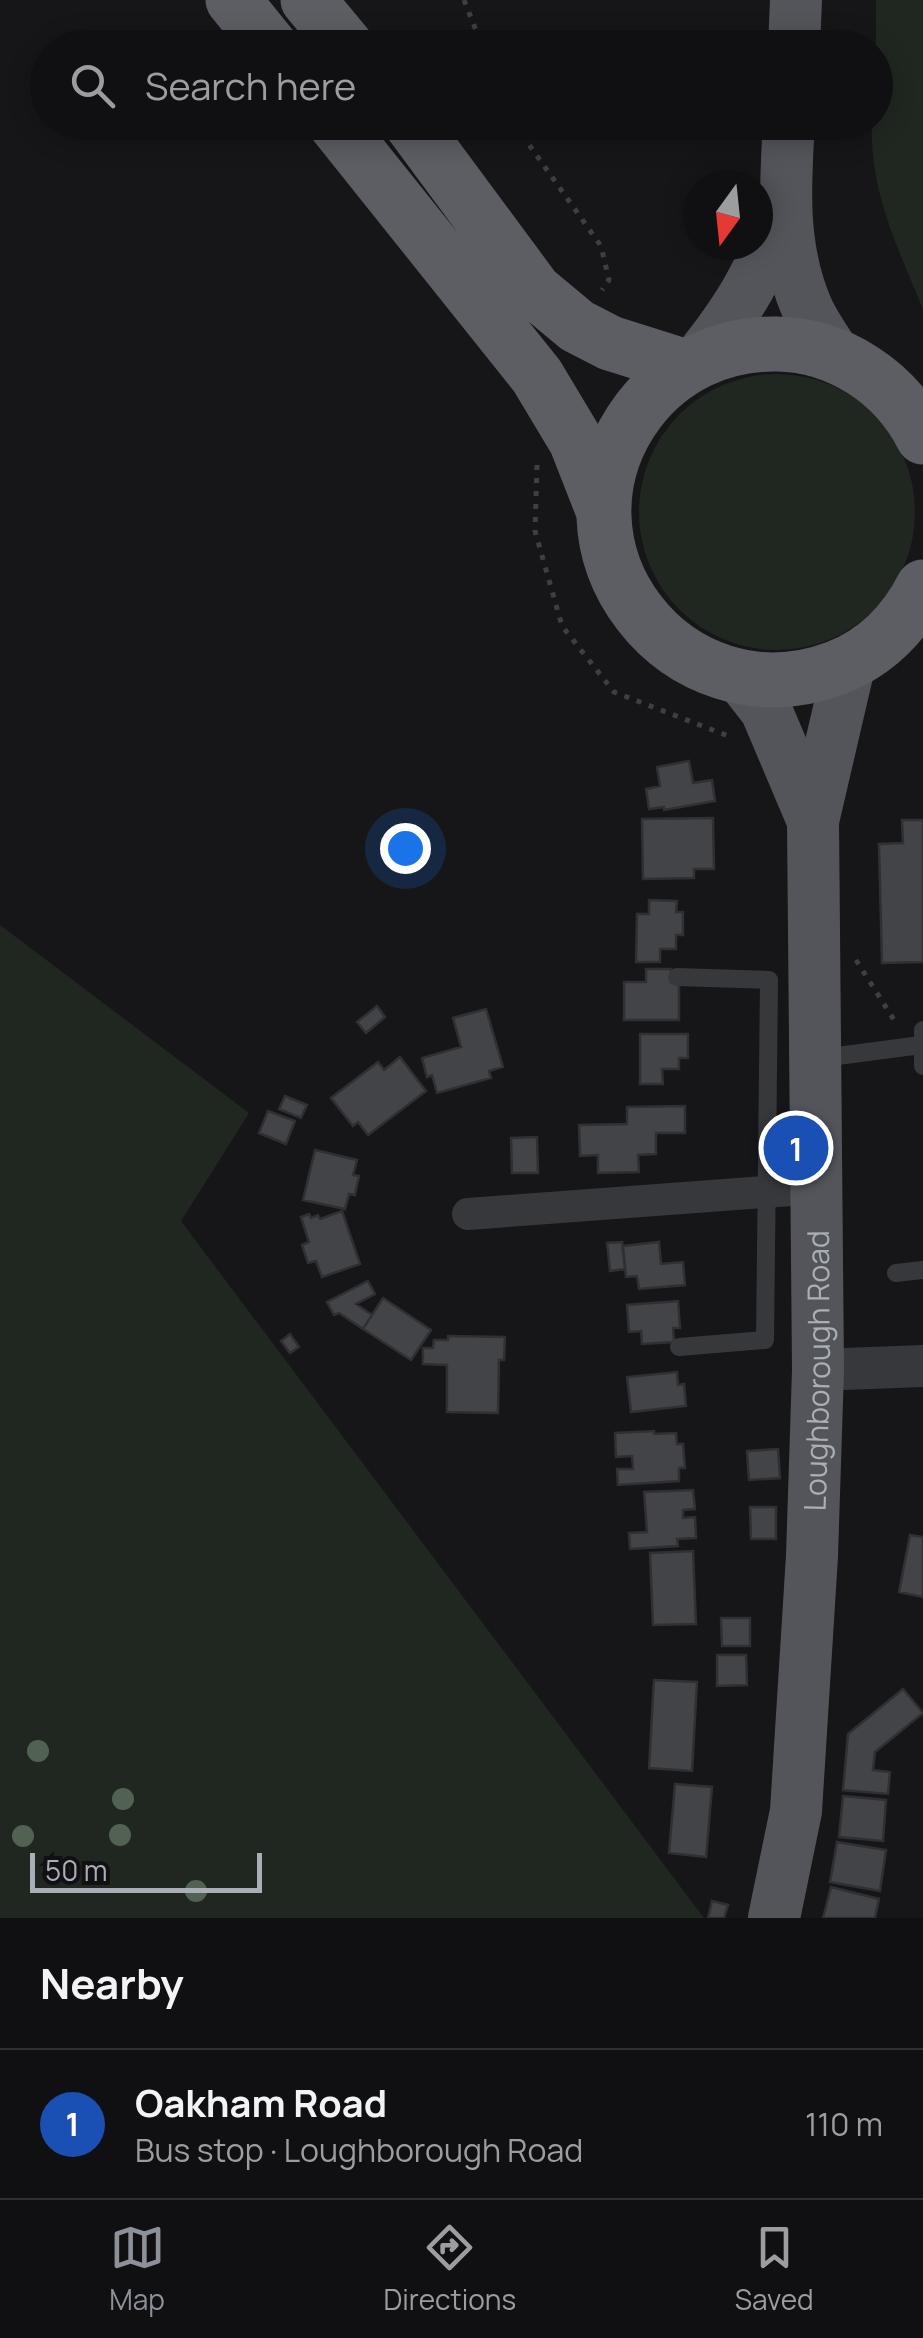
<!DOCTYPE html>
<html lang="en">
<head>
<meta charset="utf-8">
<style>
  body { margin:0; font-family:Manrope,sans-serif; background:#19191b; color:#f1f3f6 }
  .compass { position:absolute; left:683px; top:170px; width:90px; height:90px; border-radius:50%; background:#101012; box-shadow:0 5px 25px #0003; rotate:195deg }
  .scale { position:absolute; left:30px; bottom:25px; width:232px; box-sizing:border-box; padding-left:10px; border:5px solid #a9aeb7; border-top:0; font-size:28px; line-height:35px; white-space:nowrap; color:#a9aeb7; -webkit-text-stroke:8px #111113; paint-order:stroke }
  .you { position:absolute; left:405px; top:848px; width:35px; height:35px; margin:-25px; border:8px solid #fff; border-radius:50%; background:#1a73e8; box-shadow:0 0 0 15px #1a73e833 }
  .badge { display:grid; place-items:center; width:65px; height:65px; border-radius:50%; background:#8c9099; color:#fff; font-size:32px; font-weight:700 }
  .pin { position:absolute; translate:-50% -50%; border:5px solid #fff; box-shadow:0 2px 10px #0006 }
  .list { margin:0; padding:0; list-style:none }
  h2 { display:flex; justify-content:space-between; align-items:center; height:130px; margin:0; padding:0 40px; font-size:42px }
  h2 small { font-size:32px; font-weight:400; color:#9c9d9f }
  .list li { display:grid; grid-template-columns:65px 1fr auto; gap:30px; align-items:center; box-sizing:border-box; height:150px; padding:0 40px; border-top:2px solid #303032 }
  .list b { display:block; font-size:38px; white-space:nowrap }
  .list p { margin:0; font-size:32px; white-space:nowrap; color:#9c9d9f }
  .list em { font-size:32px; font-style:normal; color:#9c9d9f }
  .icon { flex:none; width:55px; height:55px; fill:none; stroke:currentColor; stroke-width:2; stroke-linecap:round; stroke-linejoin:round }
  .map { position:relative; flex:none; width:923px; height:1918px; overflow:hidden }
  .search { position:absolute; background:#101012; box-shadow:0 5px 25px #0003; left:30px; right:30px; top:30px; height:110px; display:flex; align-items:center; gap:25px; box-sizing:border-box; padding:0 35px; border-radius:55px; color:#9c9d9f; font-size:38px }
  .sheet { height:280px; background:#101012 }
  nav { display:flex; justify-content:space-around; align-items:center; box-sizing:border-box; height:140px; border-top:2px solid #303032; background:#101012; font-size:28px; color:#9c9d9f }
  nav a { display:grid; justify-items:center; gap:5px }
  nav .on { color:#8c9099 }
  .map>svg:first-child { display:block }
  .green { fill:#202721 }
  .building { fill:#434448; stroke:#303034; stroke-width:2.5 }
  .lines { fill:none; stroke-linecap:round; stroke-linejoin:round }
  .path { stroke:#3d3f43; stroke-width:5; stroke-dasharray:5 8; stroke-linecap:butt }
  .service { stroke:#37383c; stroke-width:18 }
  .minor { stroke:#37383c; stroke-width:32 }
  .tertiary { stroke:#37383c; stroke-width:42 }
  .primary { stroke:#54555b; stroke-width:52 }
  .trunk { stroke:#5c5e64; stroke-width:55 }
  .tree { fill:#516253 }
  .labels { text-anchor:middle; dominant-baseline:central; stroke-width:8; stroke-linejoin:round; paint-order:stroke }
  .street-label { font-size:30px; fill:#a9aeb7; stroke:#111113 }
</style>
</head>
<body>
<div class="map">
<svg width="923" height="1918" viewBox="0 0 923 1918">
  <rect width="100%" height="100%" fill="#161618"/>
  <path class="green" d="M876,0H923V309C898,248 869,190 872,123L876,122Z
    M639 512a138 138 0 1 1 276 0a138 138 0 1 1-276 0Z
    M0,925L249,1113L181,1221L704,1918H0Z"/>
  <path class="building" d="M689,761L693,783L712,780L715,801L664,810V807L649,809L646,789L660,786L657,767Z
    M713,818L714,869H694V878L643,879L642,819Z
    M902,820H923V962L882,963L879,844L903,843Z
    M649,900L677,901L676,912H683V935H676V949H660V962H636L637,914H649Z
    M646,969H671V982H679V1020H624V982H646Z
    M377,1006L385,1017L366,1033L357,1022Z
    M486,1009L503,1067L489,1071L491,1078L437,1093L432,1075L427,1077L422,1058L461,1047L453,1018Z
    M640,1034H688V1058H679V1069H662L663,1084H640Z
    M400,1057L426,1091L368,1135L358,1122L353,1126L331,1098L378,1062L384,1070Z
    M285,1096L307,1105L301,1118L279,1109Z
    M685,1106V1133H656V1154L638,1155L639,1172L598,1173V1155L580,1156L579,1125L627,1124V1107Z
    M268,1111L295,1121L286,1144L259,1133Z
    M537,1137L538,1173H512L511,1138Z
    M315,1150L357,1160L353,1175L359,1176L355,1195L349,1194L345,1209L303,1200Z
    M342,1211L360,1264L322,1277L316,1261L308,1263L302,1245L309,1242L301,1217L309,1214L311,1218L318,1215L320,1219Z
    M622,1242L625,1269L610,1271L607,1243Z
    M659,1242L661,1264L683,1262L685,1285L639,1289L637,1276L626,1277L623,1246Z
    M368,1281L375,1294L356,1304L372,1315L363,1329L339,1313L334,1315L327,1302Z
    M383,1298L431,1330L411,1360L363,1329Z
    M678,1301L680,1328H673L674,1342L642,1344L641,1331L629,1332L627,1305Z
    M290,1334L299,1347L290,1353L281,1341Z
    M448,1336L505,1337L504,1360H499L498,1413L447,1412V1365L423,1364V1348H433L434,1340H448Z
    M677,1372L678,1385L684,1384L686,1406L631,1412L627,1377Z
    M654,1431V1434L676,1433L677,1444H683L685,1468H679V1481L618,1485L617,1469H633L632,1456L616,1457L615,1433Z
    M778,1449L780,1478L749,1480L747,1451Z
    M693,1490L695,1509L683,1510V1518L695,1517L696,1538L677,1539L678,1546L630,1549L629,1533L647,1532L644,1492Z
    M750,1507H776V1539H751Z
    M910,1535L923,1537V1597L899,1592Z
    M693,1551L696,1624L653,1625L650,1553Z
    M721,1618H750V1646H722Z
    M717,1655H746L747,1685L717,1686Z
    M654,1680L697,1682L692,1771L649,1768Z
    M903,1689L923,1713L875,1752L873,1770L890,1772L888,1794L843,1790L848,1734Z
    M675,1784L712,1787L706,1857L669,1853Z
    M843,1796L886,1800L883,1841L839,1837Z
    M837,1842L886,1850L880,1891L830,1882Z
    M831,1887L879,1899L875,1918H823Z
    M712,1901L728,1905L724,1918H708Z"/>
  <g class="lines">
    <path class="path" d="M464,0L483,48
      M518,122L525,139L601,246L609,280L602,290
      M537,465L535,531L562,626L614,692L731,737
      M856,960L896,1023"/>
    <path class="service" d="M677,977L769,980L765,1340L679,1347
      M923,1030V1066
      M822,1058L921,1045
      M896,1273L923,1270"/>
    <path class="minor" d="M468,1214L818,1188"/>
    <path class="tertiary" d="M818,1370L923,1366"/>
    <g class="primary">
      <path d="M794,48L796,0"/>
      <path d="M789,122C785,186 781,248 807,308C814,324 825,339 835,355"/>
      <path d="M699,359C740,308 761,272 782,211"/>
      <path d="M741,678L766,710L813,821"/>
      <path id="s1" d="M774,1918L796,1811L812,1556L818,1370L813,821L850,662"/>
    </g>
    <path class="trunk" d="M233,0L272,48
      M308,0L348,48
      M334,122L537,376L576,441L603,510
      M410,122L535,291L577,326L610,343L686,367
      M923,437C895,382 839,345 777,344C722,343 672,367 639,410C536,547 677,728 836,668C875,653 904,624 923,587"/>
  </g>
  <g class="tree">
    <circle cx="38" cy="1751" r="11"/>
    <circle cx="123" cy="1799" r="11"/>
    <circle cx="120" cy="1835" r="11"/>
    <circle cx="23" cy="1836" r="11"/>
    <circle cx="196" cy="1891" r="11"/>
  </g>
  <g class="labels">
    <g class="street-label">
      <text stroke="none"><textPath href="#s1" startOffset="550">Loughborough Road</textPath></text>
    </g>
  </g>
</svg>
<svg class="compass" viewBox="-18 -18 36 36"><path d="M0-13l5 13h-10z" fill="#e53935"/><path d="M0 13l5-13h-10z" fill="#9c9d9f"/></svg>
<div class="scale">50 m</div>
<div class="you"></div>
<div class="pin badge" style="left:796px;top:1148px;background:#1a4fb4">1</div>
<div class="search"><svg class="icon" aria-label="search" viewBox="0 0 24 24"><circle cx="10" cy="10" r="6"/><path d="M15 15l6 6"/></svg>Search here</div>
</div>
<section class="sheet">
<h2>Nearby<small></small></h2>
<ul class="list">
<li><span class="badge" style="background:#1a4fb4">1</span><div><b>Oakham Road</b><p>Bus stop · Loughborough Road</p></div><em>110 m</em></li>
</ul>
</section>
<nav>
<a class="on"><svg class="icon" aria-label="map" viewBox="0 0 24 24"><path d="M3 6l6-2 6 2 6-2v14l-6 2-6-2-6 2zM9 4v14M15 6v14"/></svg>Map</a>
<a><svg class="icon" aria-label="directions" viewBox="0 0 24 24"><path d="M12 3l9 9-9 9-9-9zM9 14v-3h6M13 9l2 2-2 2"/></svg>Directions</a>
<a><svg class="icon" aria-label="saved" viewBox="0 0 24 24"><path d="M7 4h10v16l-5-4-5 4z"/></svg>Saved</a>
</nav>
</body>
</html>
